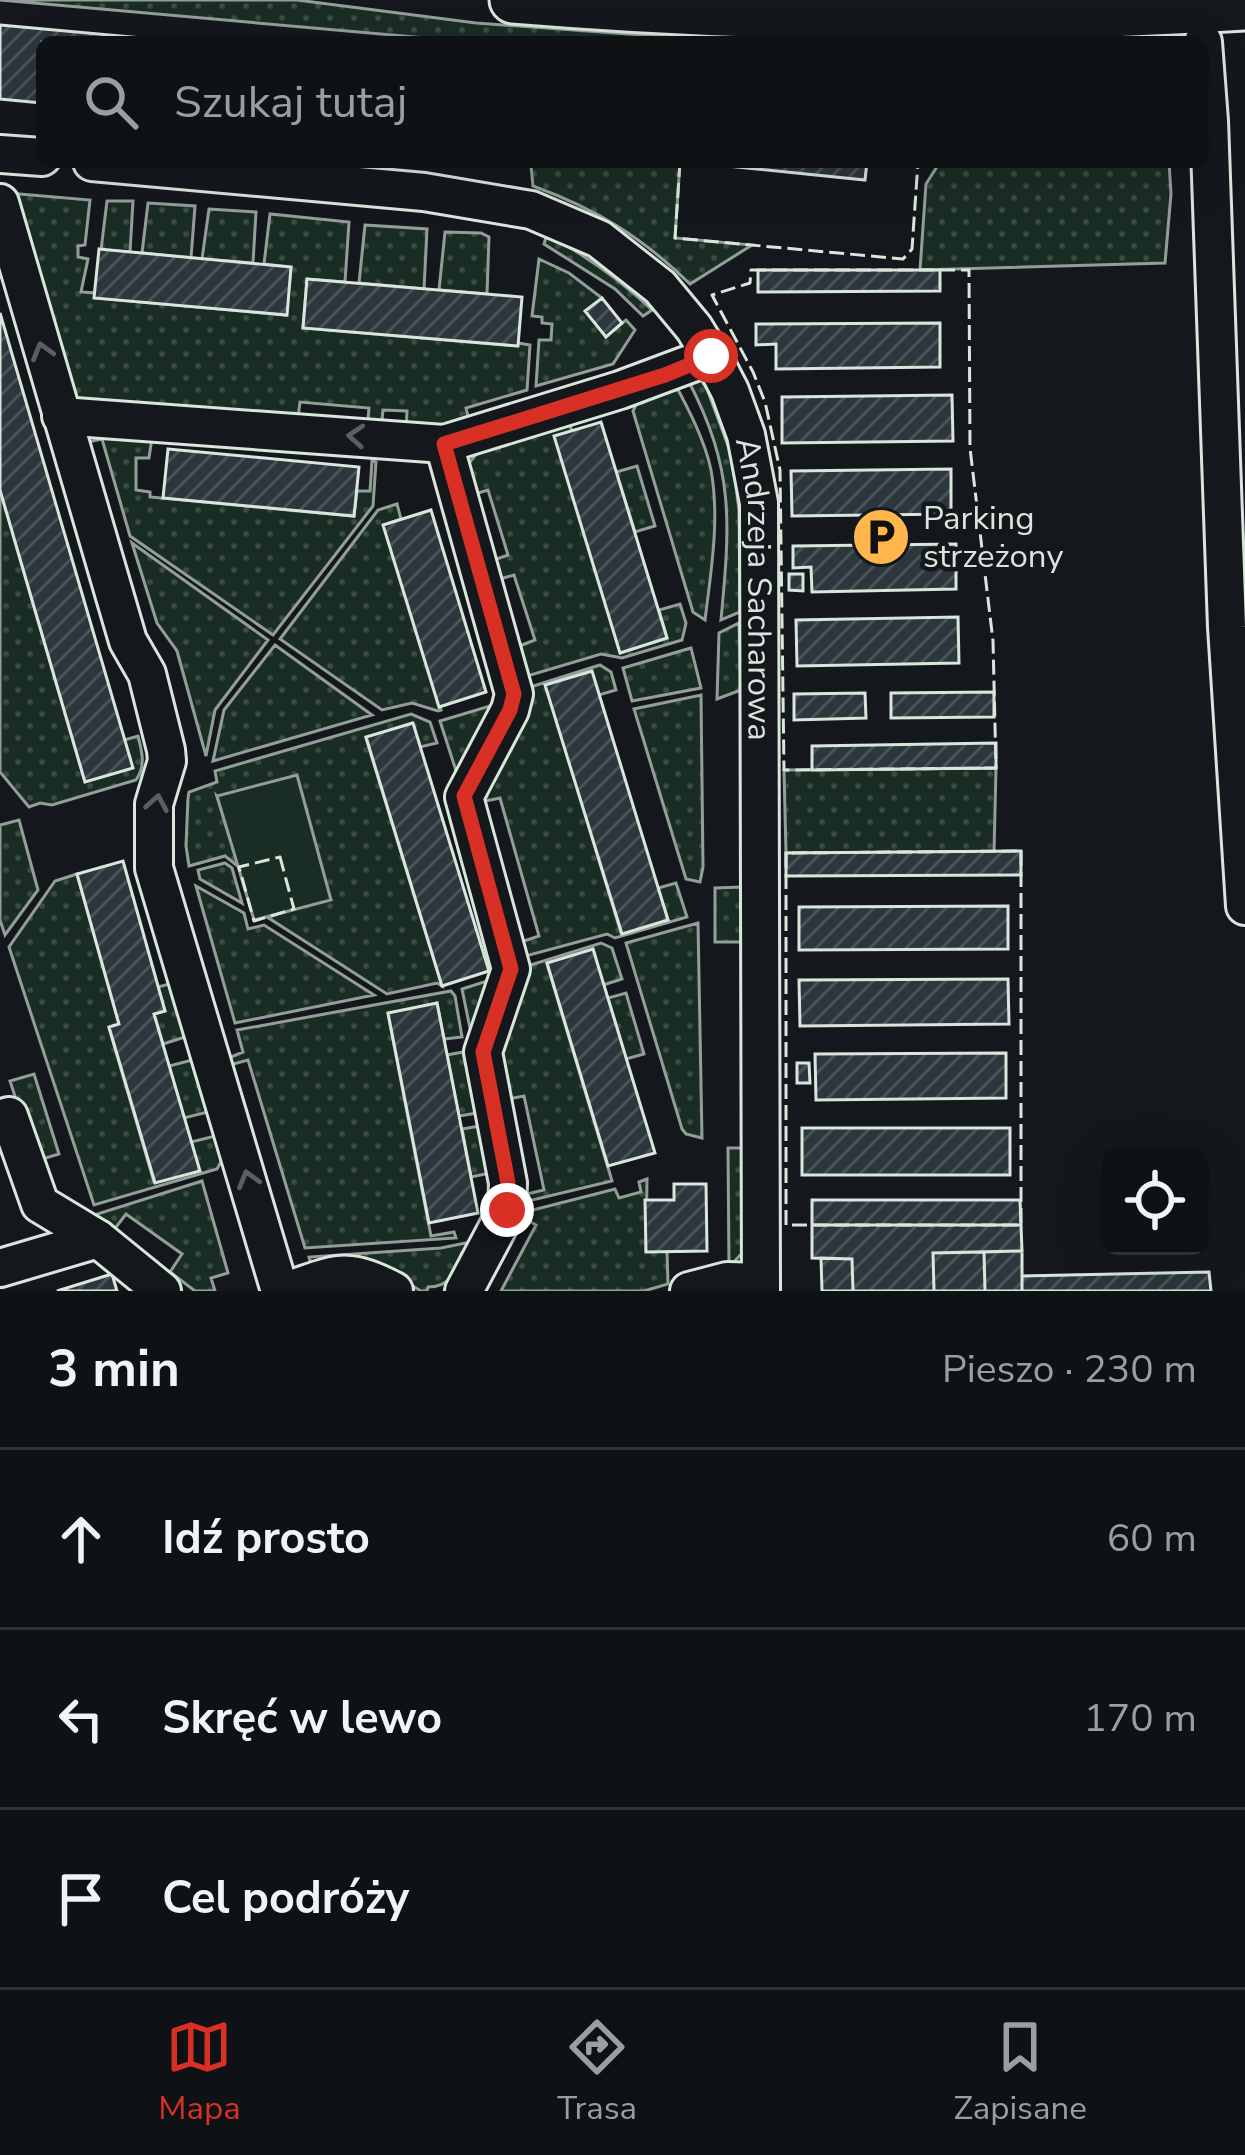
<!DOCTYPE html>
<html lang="pl">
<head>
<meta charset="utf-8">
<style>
  body { margin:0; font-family:"Nunito Sans",sans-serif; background:#181b1e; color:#f1f3f6 }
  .controls { position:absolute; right:36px; bottom:36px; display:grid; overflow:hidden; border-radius:18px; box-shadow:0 12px 48px #0002 }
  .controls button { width:108px; height:108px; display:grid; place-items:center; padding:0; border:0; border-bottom:3px solid #2f3234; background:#0f1215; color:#f1f3f6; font:60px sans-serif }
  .stop { position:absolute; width:36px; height:36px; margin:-27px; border:9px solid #d93025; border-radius:50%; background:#fff }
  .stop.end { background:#d93025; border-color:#fff; box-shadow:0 3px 12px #0008 }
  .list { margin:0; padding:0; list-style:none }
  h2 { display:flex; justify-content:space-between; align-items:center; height:156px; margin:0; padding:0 48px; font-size:51px }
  h2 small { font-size:39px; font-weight:400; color:#9b9ea0 }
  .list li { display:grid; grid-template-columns:78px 1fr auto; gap:36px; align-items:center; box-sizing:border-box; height:180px; padding:0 48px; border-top:3px solid #2f3234 }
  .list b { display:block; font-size:45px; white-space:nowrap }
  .list em { font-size:39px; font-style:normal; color:#9b9ea0 }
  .icon { flex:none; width:66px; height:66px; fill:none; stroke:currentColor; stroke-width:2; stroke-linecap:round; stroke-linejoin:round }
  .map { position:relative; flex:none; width:1245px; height:1291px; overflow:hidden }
  .search { position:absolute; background:#0f1215; box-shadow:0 12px 48px #0002; left:36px; right:36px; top:36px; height:132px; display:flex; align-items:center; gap:30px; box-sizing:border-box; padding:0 42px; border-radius:18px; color:#9b9ea0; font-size:45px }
  .sheet { height:696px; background:#0f1215 }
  nav { display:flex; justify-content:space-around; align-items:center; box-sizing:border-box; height:168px; border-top:3px solid #2f3234; background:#0f1215; font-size:33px; color:#9b9ea0 }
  nav a { display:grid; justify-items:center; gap:6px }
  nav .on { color:#d93025 }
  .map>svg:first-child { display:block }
  .grass { fill:url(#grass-dots); stroke:#939e99; stroke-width:3 }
  .green { fill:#1a2d24; stroke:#939e99; stroke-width:3 }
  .building { fill:url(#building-hatch); stroke:#d8e6dc; stroke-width:3 }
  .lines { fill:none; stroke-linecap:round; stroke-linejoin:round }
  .minor-casing { stroke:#d8e6dc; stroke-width:42 }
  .major-casing { stroke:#d8e6dc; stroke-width:51 }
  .minor { stroke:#14181c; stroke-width:36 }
  .major { stroke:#14181c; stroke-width:45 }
  .fence { stroke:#d8e6dc; stroke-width:3; stroke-dasharray:15 6; stroke-linecap:butt }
  .oneway { stroke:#59605f }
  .route { stroke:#d93025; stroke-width:15 }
  .labels { text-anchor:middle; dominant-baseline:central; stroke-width:9; stroke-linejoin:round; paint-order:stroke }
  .poi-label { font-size:33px; fill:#d8e6dc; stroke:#14181c; text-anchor:start }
  .street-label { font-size:33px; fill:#d8e6dc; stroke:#14181c }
</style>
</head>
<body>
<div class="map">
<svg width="1245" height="1291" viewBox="0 0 1245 1291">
  <defs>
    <pattern id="grass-dots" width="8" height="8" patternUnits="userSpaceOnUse" patternTransform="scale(3)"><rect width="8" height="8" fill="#1a2d24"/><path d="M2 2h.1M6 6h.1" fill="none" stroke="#3b4b43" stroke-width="1.8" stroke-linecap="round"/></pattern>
    <pattern id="building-hatch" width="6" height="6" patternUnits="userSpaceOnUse" patternTransform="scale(3)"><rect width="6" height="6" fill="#2c363c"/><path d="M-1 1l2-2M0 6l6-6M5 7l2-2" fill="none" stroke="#4a5358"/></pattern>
  </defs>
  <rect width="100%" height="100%" fill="#14181c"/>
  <path class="grass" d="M0,0H297L476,23L739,42H471Z
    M513,162H680L675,238L752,245L690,284C642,237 596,209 533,186L531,166Z
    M940,162H1169L1171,194L1165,263L920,270L926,184Z
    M8,193L90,200L85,245L78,246V257L88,259L81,292L95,293V298L286,315L291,267L264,264L270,214L349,222L345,282L307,279L303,328L517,346L518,343L530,345L527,390L466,408L470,425L406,433L407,411L383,410L381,431L367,430L369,408L300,402L297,425L79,408Z
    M107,201H133L130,252L101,250Z
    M148,203L195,206L191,258L142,253Z
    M209,209L256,212L253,263L202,259Z
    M365,225L427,229L424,289L359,283Z
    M445,232L481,233L489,237L487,294L439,290Z
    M547,234C586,256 620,279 652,310L643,316L615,289L544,244Z
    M539,259L569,273L602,298L606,336L626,320L635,330L613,364L536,386L539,340H551L552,324L542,323V317L532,316Z
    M694,377L701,380L707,389L730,451L736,486L739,511L740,612L721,620C730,523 735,470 688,380Z
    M675,384C689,410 705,441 711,470C720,519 711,571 705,620L693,612L633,411L641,394Z
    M568,415L621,652L667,638L659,610L680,604L686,623L682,640L622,658L601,654L524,677L514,648L535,640L514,575L493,581L488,562L508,555L488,490L468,496L473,486L469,463L486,442Z
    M91,430L153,431L149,458H136V490L150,492V497L354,516L357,491H370L372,461L376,462L373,506L273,635L130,536L102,439L84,443V437Z
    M637,466L655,526L635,532L616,472Z
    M0,490L85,782L132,768L124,740L138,736C142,751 146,766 136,780L52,805L40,803L29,807L0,772Z
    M397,504L401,519L384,525L441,710L438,711L412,703L382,710L280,639L378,510Z
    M132,543L268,640L215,710L206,756L177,651L157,623Z
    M739,623L741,690L717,699L719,633Z
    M275,645L372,715L213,761L224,710Z
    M691,648L701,688L632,701L623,668Z
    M600,665L611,672L616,690L599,695L591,671L546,685L621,933L668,920L658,888L676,883L687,917L615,938L607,934L522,957L518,943L539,936L500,798L476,803L524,689Z
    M701,695L703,867L700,882L686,879L634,709Z
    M503,702L459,780L440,721Z
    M411,714L430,722L437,743L420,747L412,723L366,738L442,986L437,983L387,994L267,917L330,899L217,796L239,867L225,856L189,866L186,846L188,798L189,792L217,782L215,771Z
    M996,768L994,852L786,853L784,770Z
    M19,820L38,890L5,935L0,920V825Z
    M225,863L232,868L242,903L200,879L198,870Z
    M77,874L119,1024L109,1028L154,1182L199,1171L191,1142L215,1136L222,1160L217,1169L94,1205L9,947L55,881Z
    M196,886L244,913L248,929L264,925L374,995L235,1023Z
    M742,887V942H715V888Z
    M698,923L702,1138L686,1134L682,1129L626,943Z
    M601,943L612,948L622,979L603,985L593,949L547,964L612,1181L520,1203L519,1196L544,1190L524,1096L502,1100L495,1056L521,968Z
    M490,980L472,1038L462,989Z
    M169,984L185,1037L163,1044L154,1014L165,1011L158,987Z
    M451,991L455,996L462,1037L444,1039L437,1003L388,1014L431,1236L454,1232L456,1238L305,1248L248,1060L226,1066V1059L243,1052L237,1030Z
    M626,993L644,1054L626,1059L608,998Z
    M463,1052L477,1113L459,1116L447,1055Z
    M192,1060L208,1112L184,1118L169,1066Z
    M34,1074L59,1154L36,1161L10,1081Z
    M480,1126L490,1173L471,1177L462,1129Z
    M728,1148H744L746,1249L729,1267Z
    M647,1179L646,1251H667L668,1284L644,1291H501L536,1225L517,1214L615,1189L619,1198L641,1192L639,1182Z
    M202,1181L228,1273L211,1278L215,1291H195L170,1272L182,1254L126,1214L113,1231L94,1215Z
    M470,1242C459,1263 455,1287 428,1287L427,1291H421L386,1270L313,1271L309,1257L441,1248Z"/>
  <path class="green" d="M297,775L331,900L254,920L217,796Z"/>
  <path class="building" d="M0,25L186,42H42V103L0,99Z
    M687,162H867L865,180Z
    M99,249L291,267L287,315L94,298Z
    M758,270H940V291L758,292Z
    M307,279L522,297L518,346L303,328Z
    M602,298L622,323L606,337L585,311Z
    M0,313L133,768L85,782L0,490Z
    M940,323V367L776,369V344L756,345V324Z
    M952,395L953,441L782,443V397Z
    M601,422L667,638L620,653L554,436Z
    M168,449L359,467L354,516L163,498Z
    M951,469V514L792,516L791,471Z
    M431,510L486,692L439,707L383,525Z
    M956,544V589L812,592L811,567L793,568V546Z
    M789,574H803V591L789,590Z
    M958,617L959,663L797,666L796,620Z
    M592,671L668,920L622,934L545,685Z
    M994,692V717L891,718V693Z
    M865,693L866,718L794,720V694Z
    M413,723L489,971L442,986L366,737Z
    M996,743V768L812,770V746Z
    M1021,851V875L786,876V853Z
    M123,861L165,1011L154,1014L200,1171L155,1183L109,1027L119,1024L77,874Z
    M1008,906V949L799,950V907Z
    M593,949L655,1153L608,1166L547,963Z
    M1008,979L1009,1024L800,1026L799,980Z
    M437,1003L478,1213L429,1223L388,1013Z
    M1006,1053V1098L816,1100L815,1054Z
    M797,1063H809L810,1083H797Z
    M802,1128H1010V1175H802Z
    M674,1184H706L707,1251L646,1252L645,1200H674Z
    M812,1200H1020L1021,1225H812Z
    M812,1225H1021L1022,1251L933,1253L934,1291H853L852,1259L812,1258Z
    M1022,1251V1291H985L984,1252Z
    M984,1252L985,1291H934L933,1253Z
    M821,1258L852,1259L853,1291H822Z
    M1209,1272L1211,1291H1022V1276Z
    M112,1274L117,1291H57Z"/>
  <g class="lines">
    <defs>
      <g id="minor">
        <path d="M1203,42L1209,121L1227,627L1245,906"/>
        <path d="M0,154L42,157"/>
        <path id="s1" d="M92,162L424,192L531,210L599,239L660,287L694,328L716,364L730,391L746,435L759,503L761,1291"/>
        <path d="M0,203L128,641L147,674L166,750L167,761L154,804V868L280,1291"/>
        <path d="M61,416L444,444L620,390L711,356"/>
        <path d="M444,444L514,694L510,710L464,797L511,969L483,1052L508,1183L507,1210L464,1291"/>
        <path d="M0,1119L9,1116L40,1204L98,1239L162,1291"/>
        <path d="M0,1268L98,1239"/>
        <path d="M285,1291C335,1275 345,1264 394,1291"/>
        <path d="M689,1291L727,1281L761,1282"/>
      </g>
      <path id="major" d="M513,0C757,20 1000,23 1245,7"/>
    </defs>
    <use href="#minor" class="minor-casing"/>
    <use href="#major" class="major-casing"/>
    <use href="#minor" class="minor"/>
    <use href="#major" class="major"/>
    <path class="fence" d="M680,162L675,238L903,259L912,249L918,162
      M751,270H969L970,448L993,641L996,768L784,770L780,470L765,402L753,372L712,295L750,283Z
      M1021,851V1225H786V853Z
      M280,857L294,909L254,921L239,867Z"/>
  </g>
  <defs><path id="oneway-chevron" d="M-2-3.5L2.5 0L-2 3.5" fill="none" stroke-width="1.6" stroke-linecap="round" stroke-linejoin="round" transform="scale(3)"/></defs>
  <g class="oneway">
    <use href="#oneway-chevron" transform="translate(42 351) rotate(-106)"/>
    <use href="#oneway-chevron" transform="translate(356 436) rotate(-176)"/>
    <use href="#oneway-chevron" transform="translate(157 803) rotate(-80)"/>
    <use href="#oneway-chevron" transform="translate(248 1179) rotate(-106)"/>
  </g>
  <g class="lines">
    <path class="route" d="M507,1210L508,1183L483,1052L511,969L464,796L510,710L514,694L444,444L665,375L711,356"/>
  </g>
  <defs>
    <symbol id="parking-disc" viewBox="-11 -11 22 22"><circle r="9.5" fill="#ffb74d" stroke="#14181c"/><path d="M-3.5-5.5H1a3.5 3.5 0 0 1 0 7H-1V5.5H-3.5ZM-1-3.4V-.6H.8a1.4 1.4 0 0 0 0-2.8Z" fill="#111"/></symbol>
  </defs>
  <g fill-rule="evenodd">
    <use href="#parking-disc" x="848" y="504" width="66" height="66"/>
  </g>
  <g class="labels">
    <g class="poi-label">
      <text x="923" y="518">Parking<tspan x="923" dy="38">strzeżony</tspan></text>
    </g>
    <g class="street-label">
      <text stroke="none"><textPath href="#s1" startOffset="921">Andrzeja Sacharowa</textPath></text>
    </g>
  </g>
</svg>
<div class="controls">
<button><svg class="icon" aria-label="locate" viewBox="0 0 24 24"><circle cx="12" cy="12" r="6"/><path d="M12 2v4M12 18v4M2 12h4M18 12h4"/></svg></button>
</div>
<div class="stop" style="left:711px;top:356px"></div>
<div class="stop end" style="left:507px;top:1210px"></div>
<div class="search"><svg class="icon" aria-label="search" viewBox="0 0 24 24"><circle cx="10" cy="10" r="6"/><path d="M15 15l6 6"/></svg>Szukaj tutaj</div>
</div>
<section class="sheet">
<h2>3 min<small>Pieszo · 230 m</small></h2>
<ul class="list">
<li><svg class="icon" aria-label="ahead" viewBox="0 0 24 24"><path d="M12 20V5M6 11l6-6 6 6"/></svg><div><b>Idź prosto</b></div><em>60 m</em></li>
<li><svg class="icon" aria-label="left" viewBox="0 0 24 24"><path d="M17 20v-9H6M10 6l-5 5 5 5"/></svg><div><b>Skręć w lewo</b></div><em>170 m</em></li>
<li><svg class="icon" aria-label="arrive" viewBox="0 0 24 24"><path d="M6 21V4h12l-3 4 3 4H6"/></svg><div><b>Cel podróży</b></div></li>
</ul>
</section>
<nav>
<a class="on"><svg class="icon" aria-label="map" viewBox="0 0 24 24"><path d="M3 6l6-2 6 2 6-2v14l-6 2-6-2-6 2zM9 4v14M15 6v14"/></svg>Mapa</a>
<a><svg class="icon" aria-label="directions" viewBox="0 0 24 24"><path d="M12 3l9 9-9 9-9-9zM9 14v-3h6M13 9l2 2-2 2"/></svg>Trasa</a>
<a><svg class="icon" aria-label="saved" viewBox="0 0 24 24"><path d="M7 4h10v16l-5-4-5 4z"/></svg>Zapisane</a>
</nav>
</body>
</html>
